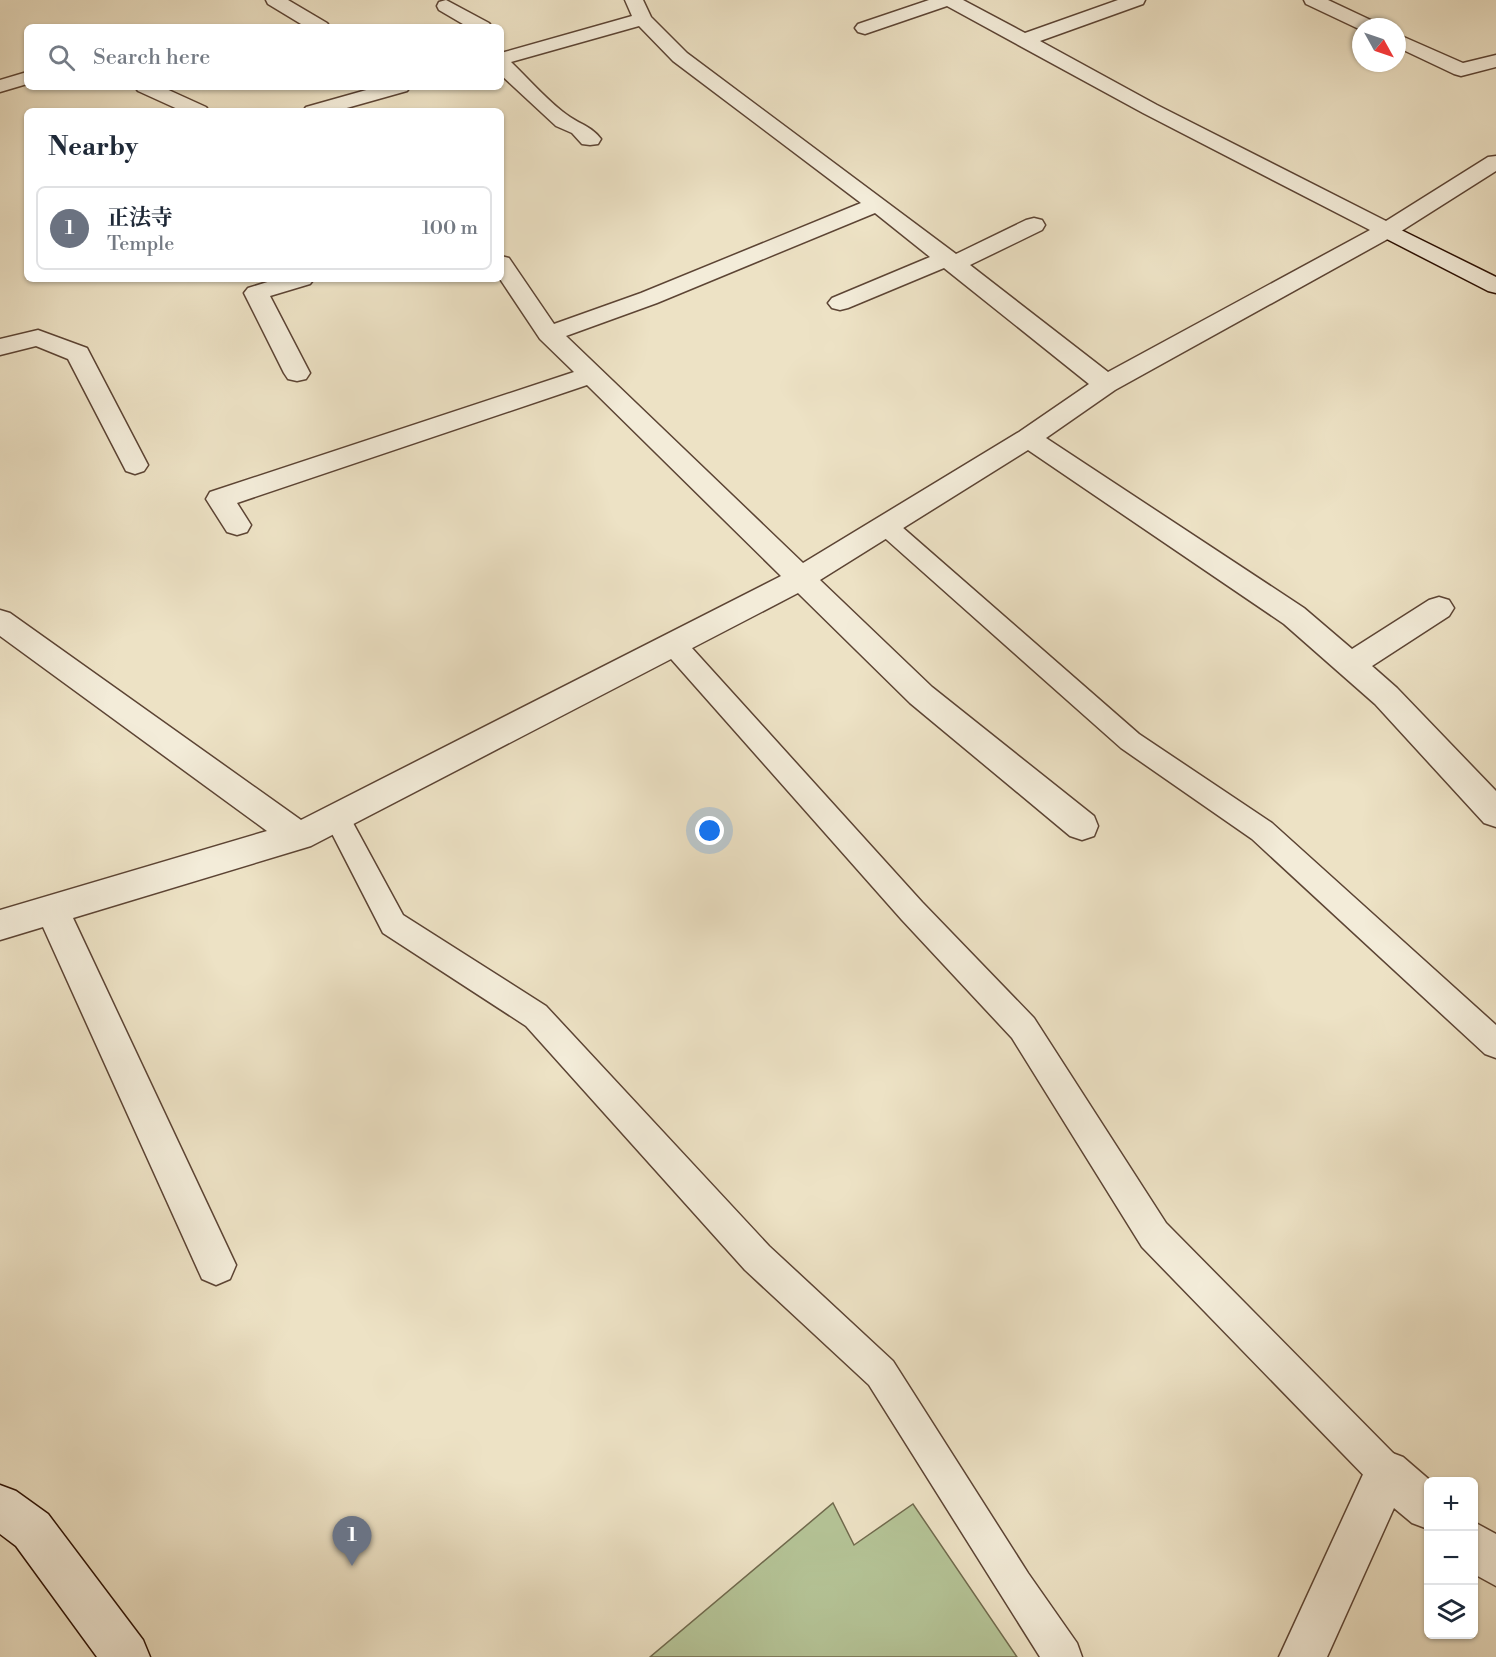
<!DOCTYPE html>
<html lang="en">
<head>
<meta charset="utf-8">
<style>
  body { margin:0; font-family:"Libre Bodoni","Noto Serif JP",serif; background:#f2f2f3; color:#1f2937 }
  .controls { position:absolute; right:18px; bottom:18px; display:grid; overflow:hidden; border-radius:9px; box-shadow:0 2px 4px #0004 }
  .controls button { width:54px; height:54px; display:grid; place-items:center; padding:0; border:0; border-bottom:2px solid #e0e1e3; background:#fff; color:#1f2937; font:30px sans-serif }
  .compass { position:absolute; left:1352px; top:18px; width:54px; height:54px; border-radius:50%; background:#fff; box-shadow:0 2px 4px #0004; rotate:130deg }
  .you { position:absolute; left:710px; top:831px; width:21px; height:21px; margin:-15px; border:4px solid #fff; border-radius:50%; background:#1a73e8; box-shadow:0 0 0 9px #1a73e833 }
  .badge { display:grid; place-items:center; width:39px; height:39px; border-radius:50%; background:#8f2418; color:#fff; font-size:20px; font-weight:700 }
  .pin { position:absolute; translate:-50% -50px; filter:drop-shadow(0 2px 3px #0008) }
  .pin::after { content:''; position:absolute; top:32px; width:21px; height:18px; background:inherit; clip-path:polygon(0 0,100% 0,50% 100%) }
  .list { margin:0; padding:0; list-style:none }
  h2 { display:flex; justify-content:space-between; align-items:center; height:78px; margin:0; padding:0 24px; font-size:26px }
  h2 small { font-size:20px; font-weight:400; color:#747a83 }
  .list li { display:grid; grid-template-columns:39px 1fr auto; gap:18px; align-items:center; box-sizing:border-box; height:84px; margin:0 12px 12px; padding:0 12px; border:2px solid #e0e1e3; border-radius:9px }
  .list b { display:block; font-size:22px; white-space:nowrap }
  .list p { margin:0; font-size:20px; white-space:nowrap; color:#747a83 }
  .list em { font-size:20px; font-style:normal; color:#747a83 }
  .icon { flex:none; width:33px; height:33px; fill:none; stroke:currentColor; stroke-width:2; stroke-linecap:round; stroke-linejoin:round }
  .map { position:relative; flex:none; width:1496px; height:1657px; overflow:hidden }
  .search { position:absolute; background:#fff; box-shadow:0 2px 4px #0004; left:24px; top:24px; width:480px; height:66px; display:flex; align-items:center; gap:15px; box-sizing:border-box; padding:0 21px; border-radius:9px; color:#747a83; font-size:22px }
  .panel { position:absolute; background:#fff; box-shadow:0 2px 4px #0004; left:24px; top:108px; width:480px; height:174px; border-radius:9px }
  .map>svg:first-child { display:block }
  .green { fill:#b5c497; stroke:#706a4d; stroke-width:1.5 }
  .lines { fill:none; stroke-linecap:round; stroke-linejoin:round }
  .lane-casing { stroke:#5c4434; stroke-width:3 }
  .street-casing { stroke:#5c4434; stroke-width:3 }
  .secondary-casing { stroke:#2c1003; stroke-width:3 }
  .lane { fill:#f3ecd9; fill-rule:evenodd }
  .street { fill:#f3ecd9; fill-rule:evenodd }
  .secondary { fill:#f3ecd9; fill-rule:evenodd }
</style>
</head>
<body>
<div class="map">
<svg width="1496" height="1657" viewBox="0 0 1496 1657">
  <rect width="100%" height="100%" fill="#ede2c5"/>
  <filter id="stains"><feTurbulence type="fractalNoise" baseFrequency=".00333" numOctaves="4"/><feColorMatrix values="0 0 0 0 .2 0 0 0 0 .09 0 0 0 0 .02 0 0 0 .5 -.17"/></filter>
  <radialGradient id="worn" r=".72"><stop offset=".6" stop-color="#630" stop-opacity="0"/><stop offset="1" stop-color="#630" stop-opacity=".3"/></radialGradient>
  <path class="green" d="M833,1503L854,1545L913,1504L1017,1657H650Z"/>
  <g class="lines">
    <defs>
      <path id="lane" d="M886,518L894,520L1139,734L1272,823L1496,1025V1058L1485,1054L1252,839L1121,748L878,532L875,526L878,520Z
        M673,635L682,637L922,902L1034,1018L1166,1223L1400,1460L1405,1473L1400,1486L1387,1491L1374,1486L1142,1247L1012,1038L902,920L664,651L661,644L664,637Z
        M337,807L346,810L403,915L546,1006L769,1246L893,1361L1028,1573L1077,1643L1082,1657H1040L869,1385L745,1270L526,1026L383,933L324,818L328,810Z"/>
      <path id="street" d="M266,0H288L327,23L330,27H306L268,4Z
        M446,0L489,23L492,27H468L439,10L437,6L439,2Z
        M625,0H643L651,17L687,53L956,254L1026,220L1034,218L1042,220L1045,225L1042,230L970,265L1108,372L1370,230L1143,113L947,6L865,34L858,32L855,28L858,24L929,0H963L1025,33L1118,0H1145L1143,4L1040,41L1157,105L1386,221L1488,157L1496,156V171L1395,235L1115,390L1046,438L1304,608L1352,649L1429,600L1439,597L1449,600L1454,608L1449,616L1372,666L1397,688L1496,791V827L1484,823L1375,704L1284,624L1028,450L820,580L932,687L1094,816L1098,826L1094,836L1082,840L1070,836L910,703L798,593L311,846L73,918L236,1265L230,1279L216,1285L202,1279L43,927L0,940V910L267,831L0,636V610L10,613L301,820L781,576L587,385L237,503L251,525L247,532L237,535L227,532L206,499L210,492L574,372L540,339L500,279L501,256L509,258L554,324L641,293L861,203L673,61L639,26L511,62C529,79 550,104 570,117C582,125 592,127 601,139L598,144L590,145L582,144L572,133L556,126L501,75V53L632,16ZM875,213L930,257L832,298L828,303L832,308L840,310L848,308L944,268L1089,384L1019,432L803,563L566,336L657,303Z
        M1304,0H1328L1377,23L1380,27H1361V30L1306,4Z
        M1397,34L1463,63L1496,55V67L1461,76L1454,74L1397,47Z
        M27,72V84L0,92V80Z
        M135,87H162L206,107L209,111H182L138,91Z
        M377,87H410L407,91L336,111H303L306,107Z
        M277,279H314L310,284L270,296L310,373L306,379L297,381L288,379L284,373L244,293L248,288Z
        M38,330L87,348L148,465L144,471L135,474L126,471L68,359L36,346L0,355V339Z
        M1387,1451L1403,1457L1432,1482H1428V1529L1412,1523L1394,1508L1327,1657H1279L1371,1457Z
        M1474,1522L1496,1534V1586L1474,1574Z"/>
      <path id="secondary" d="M1387,223L1496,277V293L1488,291L1379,235L1376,230L1379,225Z
        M0,1485L16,1491L48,1514L143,1640L150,1657H97L16,1546L0,1534Z"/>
    </defs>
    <use href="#lane" class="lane-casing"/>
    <use href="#street" class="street-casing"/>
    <use href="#secondary" class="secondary-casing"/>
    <use href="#lane" class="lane"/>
    <use href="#street" class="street"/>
    <use href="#secondary" class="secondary"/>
  </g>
  <rect width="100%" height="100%" filter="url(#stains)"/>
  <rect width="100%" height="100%" fill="url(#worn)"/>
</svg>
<div class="controls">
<button>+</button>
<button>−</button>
<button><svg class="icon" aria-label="layers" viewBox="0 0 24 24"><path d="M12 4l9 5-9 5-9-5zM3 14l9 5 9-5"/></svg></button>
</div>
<svg class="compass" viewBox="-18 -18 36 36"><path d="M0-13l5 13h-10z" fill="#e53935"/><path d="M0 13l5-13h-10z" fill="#747a83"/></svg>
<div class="you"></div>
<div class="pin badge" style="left:352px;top:1566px;background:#6b7280">1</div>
<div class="search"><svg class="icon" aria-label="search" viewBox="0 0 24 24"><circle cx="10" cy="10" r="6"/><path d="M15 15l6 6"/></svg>Search here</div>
<section class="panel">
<h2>Nearby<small></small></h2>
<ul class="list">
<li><span class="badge" style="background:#6b7280">1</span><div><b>正法寺</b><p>Temple</p></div><em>100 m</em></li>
</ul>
</section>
</div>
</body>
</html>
